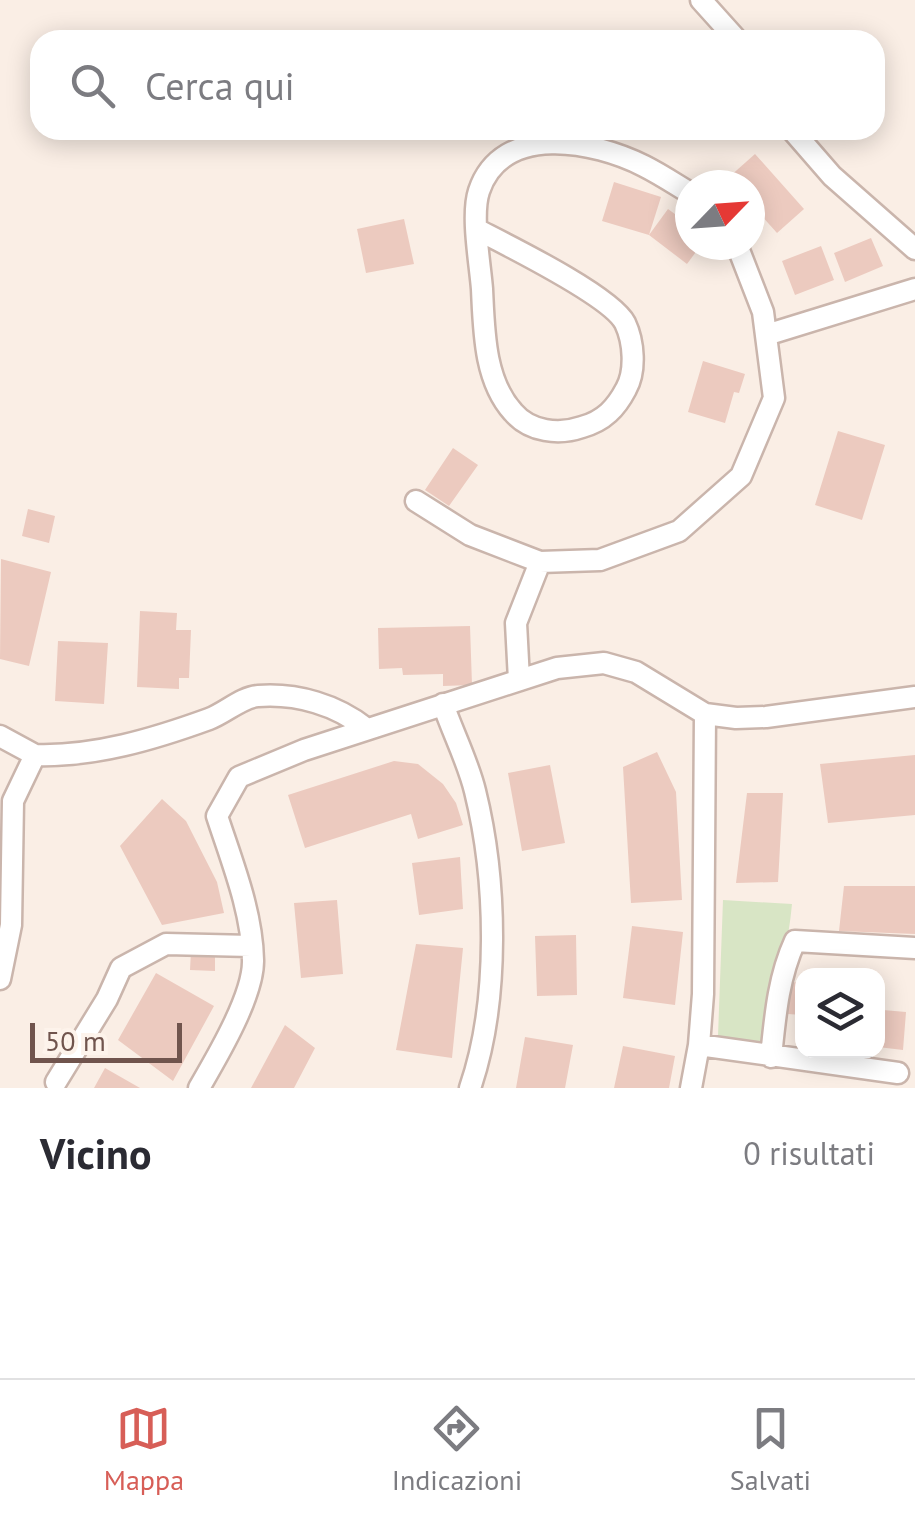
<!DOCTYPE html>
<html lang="it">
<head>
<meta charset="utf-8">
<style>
  body { margin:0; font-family:"PT Sans",sans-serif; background:#f2f2f3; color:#2b2b33 }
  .controls { position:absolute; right:30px; bottom:30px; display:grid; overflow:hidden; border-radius:20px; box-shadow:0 5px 25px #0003 }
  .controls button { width:90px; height:90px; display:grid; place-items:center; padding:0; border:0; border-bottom:2px solid #e1e1e2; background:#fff; color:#2b2b33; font:50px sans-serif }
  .compass { position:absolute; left:675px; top:170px; width:90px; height:90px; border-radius:50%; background:#fff; box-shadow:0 5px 25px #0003; rotate:65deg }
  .scale { position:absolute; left:30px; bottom:25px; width:152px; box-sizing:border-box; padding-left:10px; border:5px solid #70544d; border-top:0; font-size:28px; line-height:35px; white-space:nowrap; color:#70544d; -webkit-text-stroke:8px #fdf3eb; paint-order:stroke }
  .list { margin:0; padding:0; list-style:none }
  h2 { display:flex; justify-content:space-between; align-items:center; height:130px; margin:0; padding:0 40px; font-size:42px }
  h2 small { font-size:32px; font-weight:400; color:#7c7c81 }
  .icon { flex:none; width:55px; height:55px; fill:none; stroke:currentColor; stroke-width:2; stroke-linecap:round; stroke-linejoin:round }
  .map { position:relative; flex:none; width:915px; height:1088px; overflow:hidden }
  .search { position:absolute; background:#fff; box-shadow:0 5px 25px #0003; left:30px; right:30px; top:30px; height:110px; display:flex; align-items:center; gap:25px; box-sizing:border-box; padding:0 35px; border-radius:30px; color:#7c7c81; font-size:38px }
  .sheet { height:290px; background:#fff }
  nav { display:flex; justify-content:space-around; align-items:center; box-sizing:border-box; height:140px; border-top:2px solid #e1e1e2; background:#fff; font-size:28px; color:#7c7c81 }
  nav a { display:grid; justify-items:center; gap:5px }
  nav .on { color:#d75e57 }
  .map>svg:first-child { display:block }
  .green { fill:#d8e5c5 }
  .building { fill:#eccabf }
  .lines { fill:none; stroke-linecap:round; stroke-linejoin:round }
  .minor-casing { stroke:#cab5ac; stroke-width:25 }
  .minor { stroke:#fff; stroke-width:20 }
</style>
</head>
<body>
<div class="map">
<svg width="915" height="1088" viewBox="0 0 915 1088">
  <rect width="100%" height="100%" fill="#faeee5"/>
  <path class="green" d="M723,900L792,904C788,950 774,995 765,1040L757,1045L718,1036Z"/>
  <path class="building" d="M755,154L804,209L777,233L750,203V185H734L728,178Z
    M614,182L661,197L649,235L602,221Z
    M668,209L690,225V245H701L687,264L649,235Z
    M404,219L414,264L366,273L357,229Z
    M871,238L883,266L845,282L834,253Z
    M821,246L834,280L795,295L782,261Z
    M703,361L745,374L739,393L734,392L725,423L688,412Z
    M838,431L885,445L862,520L815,505Z
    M453,448L478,465L449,506L425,490Z
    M28,509L55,516L49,543L22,536Z
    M1,559L51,572L29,666L0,659Z
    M140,611L177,613L176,630H191L189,678H179V689L137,687Z
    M470,626L472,685L443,686V674L403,675L402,668L379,669L378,628Z
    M58,641L108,643L104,704L55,701Z
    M657,752L676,792L682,900L631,903L623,767Z
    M915,755V815L828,823L820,764Z
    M394,761L418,764L443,784L456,803L463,825L418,839L411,814L305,848L288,795Z
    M550,765L565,843L522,851L508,773Z
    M747,793H783L778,882L736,883Z
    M162,799L186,821L217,882L224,913L162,925L120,846Z
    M460,857L463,909L419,915L412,863Z
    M844,886H915V934L839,931Z
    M337,900L343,974L301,978L294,903Z
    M632,926L683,932L675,1005L623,998Z
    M576,935L577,995L537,996L535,936Z
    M416,944L463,948L452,1058L396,1050Z
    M191,951H215V971L190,970Z
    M156,973L214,1006L173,1081L118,1040Z
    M791,982L802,983V1015L788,1014Z
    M878,1006L883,1007V1010L906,1012L903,1050L878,1047Z
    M285,1025L315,1048L294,1088H251Z
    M525,1037L573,1045L565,1088H516Z
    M623,1046L675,1056L669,1088H614Z
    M105,1068L140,1088H94Z"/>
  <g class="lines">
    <defs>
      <path id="minor" d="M701,0L737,40
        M792,130L832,176L915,249
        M478,230C509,246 611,296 625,323C634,342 636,371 626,389C616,408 604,421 582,427C559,435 530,432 513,412C484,380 484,330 482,289C480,263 471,215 479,191C502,122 595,141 644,166C660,174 675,184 690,193
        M766,335L915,289
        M416,501L470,535L540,562
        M519,680L516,623L540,562L600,560L679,531L741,476L774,398L763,312L737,245
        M443,704C453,733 468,762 475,791C497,880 500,1001 470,1088
        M0,736L35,755
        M0,979L11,925L13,801L35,755C94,757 154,739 209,719C225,713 242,697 258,696C297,693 337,705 367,729
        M699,1045L898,1073
        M771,1057C775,1018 778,978 795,941L915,948
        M56,1082L107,999L121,968L166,944L251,946
        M199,1088C217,1057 254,995 253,960C252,911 232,862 217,816L239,777L304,750L557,668L604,663L636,672L705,714L736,718L766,717L915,697
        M691,1088L699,1045L703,994L705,714"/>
    </defs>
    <use href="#minor" class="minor-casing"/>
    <use href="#minor" class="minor"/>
  </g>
</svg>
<div class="controls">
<button><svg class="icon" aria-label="layers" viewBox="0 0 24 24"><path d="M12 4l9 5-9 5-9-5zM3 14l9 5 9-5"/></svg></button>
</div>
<svg class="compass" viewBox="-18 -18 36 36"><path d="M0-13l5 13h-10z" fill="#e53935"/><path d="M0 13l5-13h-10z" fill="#7c7c81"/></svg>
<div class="scale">50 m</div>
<div class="search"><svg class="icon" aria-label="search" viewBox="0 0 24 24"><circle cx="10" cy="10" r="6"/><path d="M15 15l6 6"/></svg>Cerca qui</div>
</div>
<section class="sheet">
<h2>Vicino<small>0 risultati</small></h2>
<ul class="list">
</ul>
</section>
<nav>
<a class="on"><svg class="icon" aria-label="map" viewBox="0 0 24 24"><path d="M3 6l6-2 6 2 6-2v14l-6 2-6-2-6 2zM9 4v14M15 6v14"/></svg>Mappa</a>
<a><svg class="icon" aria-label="directions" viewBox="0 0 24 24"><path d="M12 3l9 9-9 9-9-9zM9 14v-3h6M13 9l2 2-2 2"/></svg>Indicazioni</a>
<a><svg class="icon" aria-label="saved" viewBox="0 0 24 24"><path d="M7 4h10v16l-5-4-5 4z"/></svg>Salvati</a>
</nav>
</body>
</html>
